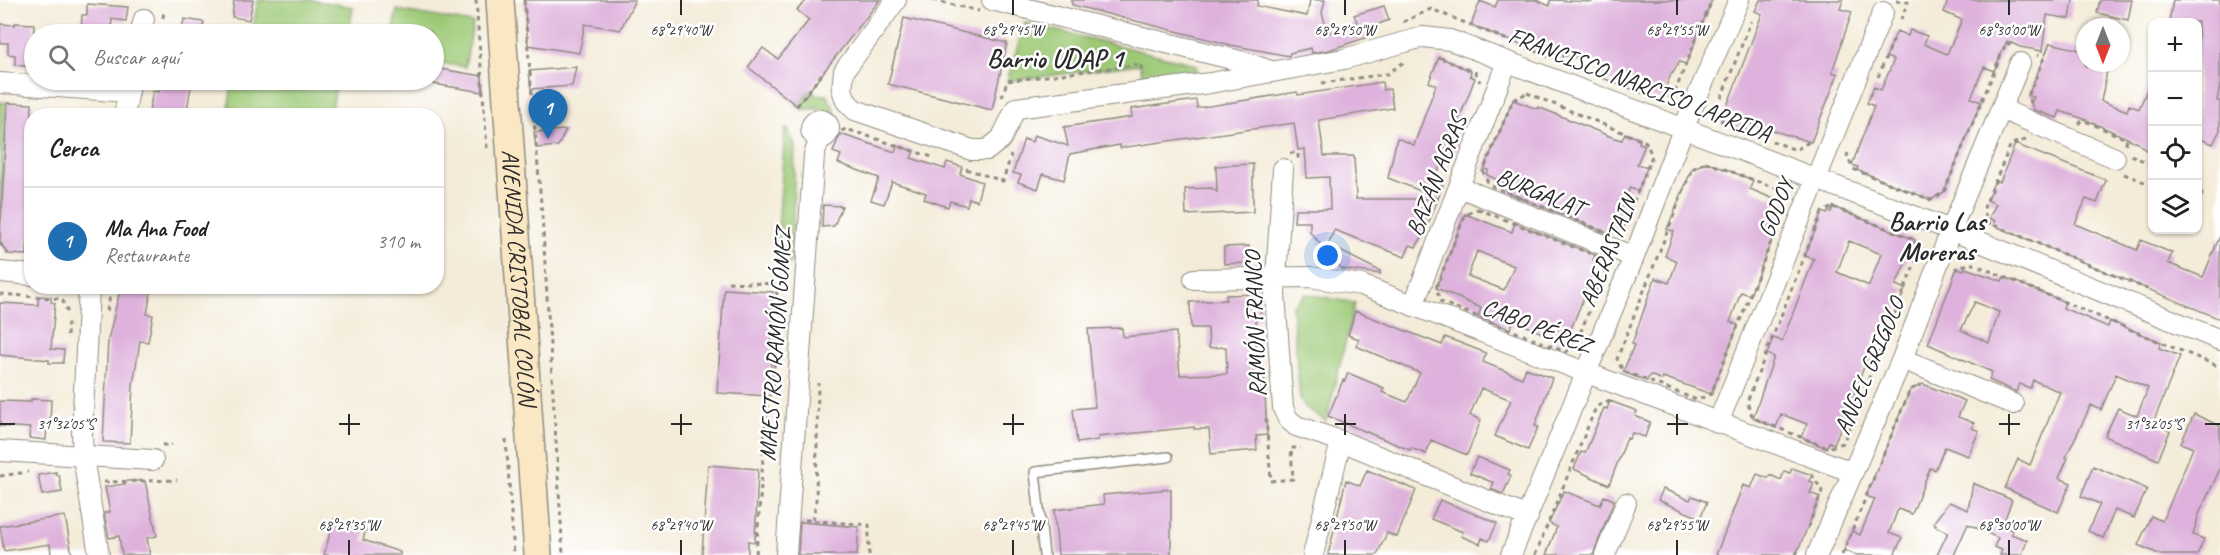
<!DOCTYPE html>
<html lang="es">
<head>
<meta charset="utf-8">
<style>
  body { margin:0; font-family:Caveat,sans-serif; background:#f6f6f6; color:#222 }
  .controls { position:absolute; right:18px; top:18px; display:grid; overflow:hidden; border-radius:12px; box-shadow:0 2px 4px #0004 }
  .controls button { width:54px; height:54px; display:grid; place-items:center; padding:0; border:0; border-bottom:2px solid #e0e0e0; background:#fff; color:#222; font:30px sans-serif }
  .compass { position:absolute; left:2076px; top:18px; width:54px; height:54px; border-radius:50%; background:#fff; box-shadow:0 2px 4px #0004; rotate:180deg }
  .you { position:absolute; left:1328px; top:256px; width:21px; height:21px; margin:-15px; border:4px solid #fff; border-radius:50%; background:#1a73e8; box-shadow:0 0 0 9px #1a73e833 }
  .badge { display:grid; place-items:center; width:39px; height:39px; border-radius:50%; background:#1f6fb2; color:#fff; font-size:20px; font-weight:700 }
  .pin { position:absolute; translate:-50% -50px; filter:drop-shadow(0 2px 3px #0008) }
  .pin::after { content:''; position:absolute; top:32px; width:21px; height:18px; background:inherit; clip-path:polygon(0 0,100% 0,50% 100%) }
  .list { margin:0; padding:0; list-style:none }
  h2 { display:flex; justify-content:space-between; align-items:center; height:78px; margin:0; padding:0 24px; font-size:26px }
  h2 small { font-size:20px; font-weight:400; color:#767676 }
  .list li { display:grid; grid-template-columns:39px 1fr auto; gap:18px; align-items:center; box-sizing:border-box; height:108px; padding:0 24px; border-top:2px solid #e0e0e0 }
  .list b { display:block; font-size:22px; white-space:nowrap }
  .list p { margin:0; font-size:20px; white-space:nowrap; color:#767676 }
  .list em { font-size:20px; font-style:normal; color:#767676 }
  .icon { flex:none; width:33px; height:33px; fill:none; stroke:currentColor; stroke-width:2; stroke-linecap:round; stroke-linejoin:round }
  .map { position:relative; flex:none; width:2220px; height:555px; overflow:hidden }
  .search { position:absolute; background:#fff; box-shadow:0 2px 4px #0004; left:24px; top:24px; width:420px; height:66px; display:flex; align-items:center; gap:15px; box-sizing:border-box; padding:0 21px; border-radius:33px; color:#767676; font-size:22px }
  .panel { position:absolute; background:#fff; box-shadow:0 2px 4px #0004; left:24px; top:108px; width:420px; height:186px; border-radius:24px }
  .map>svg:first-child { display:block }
  .green { fill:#9dc976; stroke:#647a50; stroke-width:1.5 }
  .building { fill:#deb2dc; fill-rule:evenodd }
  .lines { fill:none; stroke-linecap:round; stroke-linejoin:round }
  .service-casing { stroke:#908c82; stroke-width:12 }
  .minor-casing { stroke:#908c82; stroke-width:22 }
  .secondary-casing { stroke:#908c82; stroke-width:30 }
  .path { stroke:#908c82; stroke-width:3; stroke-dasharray:4.5 4.5; stroke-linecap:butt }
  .service { stroke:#fff; stroke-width:9 }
  .minor { stroke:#fff; stroke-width:20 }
  .secondary { stroke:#fae7c3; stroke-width:27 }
  .ticks { fill:none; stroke:#2b2b2b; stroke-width:2 }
  .labels { text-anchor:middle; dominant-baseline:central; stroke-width:5; stroke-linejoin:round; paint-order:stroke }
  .street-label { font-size:24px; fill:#2b2b2b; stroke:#fff }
  .neighbourhood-label { font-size:26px; font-weight:bold; fill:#2b2b2b; stroke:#fff }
  .ticks-label { font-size:15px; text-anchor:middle; fill:#2b2b2b; stroke:#fff; stroke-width:5; stroke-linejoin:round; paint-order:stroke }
</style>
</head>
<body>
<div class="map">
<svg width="2220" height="555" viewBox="0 0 2220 555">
  <rect width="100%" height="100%" fill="#fff"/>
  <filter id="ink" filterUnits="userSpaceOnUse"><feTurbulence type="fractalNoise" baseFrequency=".0167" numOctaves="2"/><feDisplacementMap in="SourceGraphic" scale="12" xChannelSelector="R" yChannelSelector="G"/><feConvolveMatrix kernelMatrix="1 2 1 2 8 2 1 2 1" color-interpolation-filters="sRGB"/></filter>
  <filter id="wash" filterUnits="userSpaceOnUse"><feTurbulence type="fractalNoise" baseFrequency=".008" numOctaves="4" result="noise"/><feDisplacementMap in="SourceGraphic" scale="24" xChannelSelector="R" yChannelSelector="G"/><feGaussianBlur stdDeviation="1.35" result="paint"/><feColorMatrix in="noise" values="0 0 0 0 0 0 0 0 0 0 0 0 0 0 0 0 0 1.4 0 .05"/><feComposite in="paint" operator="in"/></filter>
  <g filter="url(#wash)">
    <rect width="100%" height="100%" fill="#f4ecd9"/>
    <path class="green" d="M258,0H311L353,7L349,34H252Z
      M397,10L473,23L465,67L434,62V34H392Z
      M1025,23L1194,64L1197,67L1196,72L1143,79L1140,64L1007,81Z
      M233,80H337L331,115H227Z
      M810,91L814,94L827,95L841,124L840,128C829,115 822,105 803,110L797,106Z
      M0,102L7,103L0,219Z
      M785,129H788L795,145L792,260L788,266L780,265L776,258Z
      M1306,294L1355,303L1326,421L1305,407L1300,398L1292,306Z"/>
    <g id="blocks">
      <path class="building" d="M234,0H253L249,20L232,17Z
        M524,0H635L620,30L585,24L579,53L528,45Z
        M807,0H880L797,106L748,67L763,48L778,59L809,20L797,10Z
        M1072,0H1258L1257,6L1307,16L1310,0H1325L1322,13L1328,33L1357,22L1354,15L1384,6L1389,20L1371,27L1374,35L1329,50L1312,53L1311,48L1290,53L1289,56L1231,45L1072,5Z
        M1498,0H1536L1550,6V0L1592,2L1593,0H1712L1686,64L1679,62L1673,73L1672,72L1660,100L1600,77L1605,66L1575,55L1574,58L1563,55L1561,61L1471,25L1480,1L1495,7Z
        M1760,0H1843L1840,9L1852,12L1832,72L1838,74L1811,142L1748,123L1745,131L1721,122L1762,14L1755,11Z
        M1948,0H2073L2070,19L2047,15L2042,51L2020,47L2007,41L1994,71L1984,67L1971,98L1981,102L1944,192L1931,200L1857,170L1858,167L1852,165L1874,106L1867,103L1870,96L1874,87L1881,90L1894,60L1886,57L1897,31L1908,36L1910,30L1927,36L1924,44L1947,54L1962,20L1944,12Z
        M2100,0H2132L2128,20L2097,13Z
        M2173,0H2220V85L2217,101H2220V130L2213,144L2198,138V22H2169Z
        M87,4L128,7L126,21L112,19L111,31H100V34H81L82,15H87Z
        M904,18L1007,43L992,110L888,84Z
        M184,19L204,22L201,34H181Z
        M15,23L34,24L32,67L15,65V55L8,54V43H0V24L15,25Z
        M2050,43L2085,51V66L2107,71L2101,101L2127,111L2129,105L2139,109L2152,78V156L2138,143L2084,119L2060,111L2057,118L2034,110L2031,103L2034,97L2028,96Z
        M1439,57L1471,71L1470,76L1475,78L1453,135L1461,139L1455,154L1447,151L1434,181L1443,185L1438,198L1388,178L1397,138L1414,145L1436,85L1429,82Z
        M576,67L572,86L531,89L529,71Z
        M434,68L482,76L483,92L434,84Z
        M161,80H192L186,116H148L153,91L159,92Z
        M1382,82L1383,90L1390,89L1393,108L1319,120L1324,156H1354L1356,199H1438L1429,222L1423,226L1426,231L1416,247L1410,245L1405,257L1334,230L1328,245L1380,271V274L1342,269L1310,232V222H1294L1295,209H1330L1329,177L1307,178L1305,149L1298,150L1294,123L1120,148V145L1070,154L1064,180L1043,174L1038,189L1018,182L1021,175L1013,173L1024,139L1032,142L1034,135L1068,146L1064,127L1132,117L1131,109L1196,100L1197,108L1297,92L1298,95Z
        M1513,100L1537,109L1538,107L1558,115L1614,138L1622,140L1625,133L1640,139L1639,143L1645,145L1637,164L1647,168L1638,191L1630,188L1610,234L1506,192L1508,185L1487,175L1488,170L1484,169Z
        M7,103L32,104L29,217H32V236H28L27,255L8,254L0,243Z
        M566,130L558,146L536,148L534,132Z
        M840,134L895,152L897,146L914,151L911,158L945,169L947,162L962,167L960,174L982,182L977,201L969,198L967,206L950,201L948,207L924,199L926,193L892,182L884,204L871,200L879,178L838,163L841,155L833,152Z
        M2015,144L2106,180L2097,203L2086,199L2075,224L2137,250L2141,240L2172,253L2168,263L2203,277L2220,236V319L1993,225L1995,221L1989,218L1996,204L1987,200L1995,180L2000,182Z
        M1706,162L1753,180L1750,189L1786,204L1750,295L1741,292L1730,322L1738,325L1711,394L1663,377L1662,380L1650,375L1647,381L1623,372L1634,345L1632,344L1655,278L1669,283L1677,261L1665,256L1674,231L1667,229L1692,169Z
        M1253,164V212L1186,215L1185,189L1212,188L1217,192L1216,166Z
        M823,205L842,206L834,226L822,227Z
        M1833,207L1915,240L1896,285L1905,289L1886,336L1877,333L1856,388L1853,396L1860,399L1854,415L1847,412L1834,444L1829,442L1826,448L1801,437L1807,424L1781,414L1776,428L1753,418L1774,357L1767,354L1773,338L1782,341L1814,259L1805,256L1822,212L1827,214L1829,211L1831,212ZM1849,241L1881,254L1869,286L1837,272Z
        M1465,214L1512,232L1515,223L1595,255L1593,260L1598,262L1565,344L1514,320L1510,329L1478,317L1481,308L1436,288ZM1477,251L1514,266L1504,290L1468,276Z
        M1249,246V263L1224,264V247Z
        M1957,268L1964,270L1965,268L2002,281L2004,277L2065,302L2063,308L2108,327L2110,321L2161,342L2159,348L2180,356L2153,423L2170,431L2158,460L2105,436L2118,408L2137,416L2148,388L2116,374L2101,410L2091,405L2066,457L2068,458L2059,478L2071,483L2058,512L2005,488L2018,459L2030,465L2060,392L2033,380L2030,388L2020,384L2016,392L1989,380L1992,372L1928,344ZM1975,302L1999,312L1989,343L1961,330Z
        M121,286H152L147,314L153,315L148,342L140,341L133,385L130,443L103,442L108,340Z
        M724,289L773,292L770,396L717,393Z
        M1260,294L1261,319H1256L1257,345H1253L1255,374H1264L1267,435L1256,436L1257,450L1211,454L1209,429H1194V427L1098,437V440L1077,443L1073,409L1095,407L1088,329L1122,328L1123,337L1176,332L1180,375L1227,374L1226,347L1209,348L1208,328H1191L1190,302L1226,300V295Z
        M38,296L51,297V302L55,303L51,349L64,350L63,363H49V360L0,355V303L38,305Z
        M1355,311L1442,345L1445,337L1486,353L1483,362L1522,378L1526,368L1552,378L1535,426L1538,427L1528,450L1495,436L1511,400L1481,388L1470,415L1481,420L1467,455L1431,440L1426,454L1411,448L1410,450L1328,416L1343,380L1345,381L1348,373L1384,388L1382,392L1407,402L1420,373L1356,346L1359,339L1348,335Z
        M1923,384L1965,401L1958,417L1974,423L1972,428L1979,431L1968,456L1945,447L1935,470L1930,468L1912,514L1898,509L1889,533L1902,538L1894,555H1856L1844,550L1852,531L1860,535L1875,499L1866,496L1910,390Z
        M31,399L51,400L50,425H47L46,440L29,438L30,428L0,426V401L31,402Z
        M1610,401L1637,411L1635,416L1650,422L1645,437L1632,433L1629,439L1627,438L1609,485L1574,469L1581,452L1585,453L1604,408L1607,409Z
        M2194,414L2220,426V469L2199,514L2193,535L2204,539L2197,555H2161L2138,545L2151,516L2162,521L2171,501L2193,448L2181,443Z
        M1477,457L1510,470L1508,474L1511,476L1503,494L1491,489L1494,483L1470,473Z
        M708,465L758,469L755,542L748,541V555H702Z
        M2093,466L2147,489L2134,518L2115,510L2103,538L2088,531L2100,504L2081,496Z
        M1792,468L1812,475L1809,481L1814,483L1810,493L1820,497L1796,555H1716L1743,485L1751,488L1757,474L1768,478L1770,475L1781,480L1784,471L1790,473Z
        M1367,470L1416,490L1397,537L1387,533L1377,555H1328L1346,480L1360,486Z
        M56,472V475H59L62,492L42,495L38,475Z
        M124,481H145L157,536L147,538L150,555H122L119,536L109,538L104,513L110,512L105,487L125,484Z
        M1973,483L2012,500L2002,526L2012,530L2011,534L2027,540L2022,555H2000L2002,550L1994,547L1998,538L1968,524L1954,555H1937L1948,532L1935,526L1936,524L1933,523L1949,502L1968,510Z
        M1171,489V555H1058L1054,510L1104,504L1103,495Z
        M1663,489L1690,500L1692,496L1707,502L1700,518L1658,500Z
        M1564,491L1600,505L1604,496L1614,500L1593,555H1546L1557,527L1549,523Z
        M1440,500L1497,523L1489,541L1482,538L1480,544L1461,536L1463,532L1431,519Z
        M65,516L72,555H51L50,544L4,551L0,526Z
        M334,519L366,529L363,540L400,552V555H324Z
        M800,522L859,527L857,555H798Z"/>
    </g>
  </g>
  <g filter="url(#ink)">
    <use href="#blocks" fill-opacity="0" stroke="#908c82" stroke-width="1.5"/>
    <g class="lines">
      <defs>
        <path id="service" d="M1044,555L1035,472L1168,457"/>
        <path id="minor" d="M896,0L844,71L842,89L846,101L855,110L972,150H987L1001,139L1016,108L1210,83L1344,59L1423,37L1450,40L1951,230L2220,340
          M992,0L1244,62L1271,71
          M140,34L144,19
          M0,83L129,92
          M2001,109L2115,158
          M124,116L131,80
          M811 129a9 9 0 1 1 18 0a9 9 0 1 1-18 0Z
          M1283,169L1275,294L1283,408L1288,419L1296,426L1341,441L1528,517
          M1459,187L1634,257
          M0,272L32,275
          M1194,279L1310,277L1361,285L1587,373L1852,472
          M89,286L82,434L83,457L99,555
          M1413,306L1507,62
          M1902,359L2013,404
          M1718,423L1883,12
          M0,451L153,460
          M786,555L814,155L820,138
          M1313,555L1341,441
          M1511,555L1634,257L1684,127L1739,0
          M1605,555L1626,503
          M1817,555L1902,359L1951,230L2020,63"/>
        <g id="secondary">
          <path id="s1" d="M500,0L538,555"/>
        </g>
      </defs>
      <use href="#service" class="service-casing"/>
      <use href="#minor" class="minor-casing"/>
      <use href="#secondary" class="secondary-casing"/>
      <path class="path" d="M476,0L487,148
        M524,0L542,215L563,555
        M933,0L979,11
        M1896,1L1908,2L1901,19
        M163,18L164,10
        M1403,22L1431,9L1552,58
        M1441,58L1476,73L1480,82
        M1878,77L1895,36
        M1322,83L1387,74L1404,62
        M1527,93L1646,142L1652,156L1623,228L1610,234L1489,185L1483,171L1513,100Z
        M1002,97L1007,81L1141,64L1142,75
        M1659,100L1674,94L1712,0
        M2031,103L2028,96L2044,58L2037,55
        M797,106L825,70
        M94,109L101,116
        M1723,123L1717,109L1751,21
        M2079,124L2083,120L2124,138L2127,139L2125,146
        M838,139L841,131L846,129L935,158
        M2026,140L2011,144L1983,210L1989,223L2147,289
        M1772,141L1796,150L1812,140
        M1290,153H1298V159
        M1848,153L1847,156L1853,169L1931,200L1944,192L2006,43L2014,46
        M2131,155L2152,165
        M1706,162L1780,190L1786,204L1711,394L1697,400L1623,371L1617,359L1692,169Z
        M966,169L1003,181L1011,155
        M2124,174L2152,185
        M2198,184L2202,195L2198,197
        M1833,207L1915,240L1919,253L1843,443L1828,448L1753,418L1747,402L1822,212Z
        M1478,209L1599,257L1605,271L1575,346L1566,352L1441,302L1436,288L1464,218L1465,215Z
        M0,243L8,254H11
        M1957,271V268L1971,263L2220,367
        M728,282L773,284L777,287L773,397L767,403L756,555
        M0,294L62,299L68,313
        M107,311L112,286
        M67,336L68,322
        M1266,418L1271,481L1293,479L1291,448H1301
        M506,439L514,555
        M162,445H172
        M0,476L28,472
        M104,482L177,480
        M805,520L869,525V555
        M813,520L816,501L818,383
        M1808,527L1822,491L1813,476
        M1535,555L1594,412L1597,406L1610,401
        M1796,555L1799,547
        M1842,555L1910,390L1921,385"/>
      <use href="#service" class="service"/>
      <use href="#minor" class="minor"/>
      <use href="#secondary" class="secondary"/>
    </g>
  </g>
  <path class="ticks" d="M681,0V15M1013,0V15M1345,0V15M1677,0V15M2009,0V15M349,414V435M681,414V435M1013,414V435M1345,414V435M1677,414V435M2009,414V435M0,424H15M339,424H360M671,424H692M1003,424H1024M1335,424H1356M1667,424H1688M1999,424H2020M2205,424H2220M349,540V555M681,540V555M1013,540V555M1345,540V555M1677,540V555M2009,540V555"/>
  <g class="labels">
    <g class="street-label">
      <text transform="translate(1640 84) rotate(21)">FRANCISCO NARCISO LAPRIDA</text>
      <text transform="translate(1436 175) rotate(-69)">BAZÁN AGRAS</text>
      <text transform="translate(1540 192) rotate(22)">BURGALAT</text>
      <text transform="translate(1776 208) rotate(-68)">GODOY</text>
      <text transform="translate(1608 251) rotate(-68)">ABERASTAIN</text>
      <text stroke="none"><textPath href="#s1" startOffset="278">AVENIDA CRISTOBAL COLÓN</textPath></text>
      <text transform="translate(1255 324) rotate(-92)">RAMÓN FRANCO</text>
      <text transform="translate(1537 326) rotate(21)">CABO PÉREZ</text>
      <text transform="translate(775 344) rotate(-86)">MAESTRO RAMÓN GÓMEZ</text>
      <text transform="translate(1869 366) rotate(-67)">ANGEL GRIGOLO</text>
    </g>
    <g class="neighbourhood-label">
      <text x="1055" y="58">Barrio UDAP 1</text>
      <text x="1937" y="221">Barrio Las<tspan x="1937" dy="30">Moreras</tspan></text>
    </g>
  </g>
  <g class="ticks-label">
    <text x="681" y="35">68°29'40"W</text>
    <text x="1013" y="35">68°29'45"W</text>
    <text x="1345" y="35">68°29'50"W</text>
    <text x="1677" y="35">68°29'55"W</text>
    <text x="2009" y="35">68°30'00"W</text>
    <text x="2154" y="429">31°32'05"S</text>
    <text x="66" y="429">31°32'05"S</text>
    <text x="349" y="530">68°29'35"W</text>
    <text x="681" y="530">68°29'40"W</text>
    <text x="1013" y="530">68°29'45"W</text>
    <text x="1345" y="530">68°29'50"W</text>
    <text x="1677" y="530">68°29'55"W</text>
    <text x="2009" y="530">68°30'00"W</text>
  </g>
</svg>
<div class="controls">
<button>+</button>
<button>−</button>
<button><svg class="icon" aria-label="locate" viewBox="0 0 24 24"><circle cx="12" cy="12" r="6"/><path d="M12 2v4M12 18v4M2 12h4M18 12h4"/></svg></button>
<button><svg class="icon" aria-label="layers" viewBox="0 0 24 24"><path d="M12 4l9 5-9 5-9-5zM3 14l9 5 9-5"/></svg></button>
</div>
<svg class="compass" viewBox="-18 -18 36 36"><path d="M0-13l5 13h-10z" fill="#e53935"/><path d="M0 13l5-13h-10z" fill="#767676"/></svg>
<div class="you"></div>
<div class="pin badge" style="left:548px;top:139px">1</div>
<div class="search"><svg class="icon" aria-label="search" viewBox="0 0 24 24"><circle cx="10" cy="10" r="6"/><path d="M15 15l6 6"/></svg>Buscar aquí</div>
<section class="panel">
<h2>Cerca<small></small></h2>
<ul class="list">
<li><span class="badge">1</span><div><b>Ma Ana Food</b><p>Restaurante</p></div><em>310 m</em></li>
</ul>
</section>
</div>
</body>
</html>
